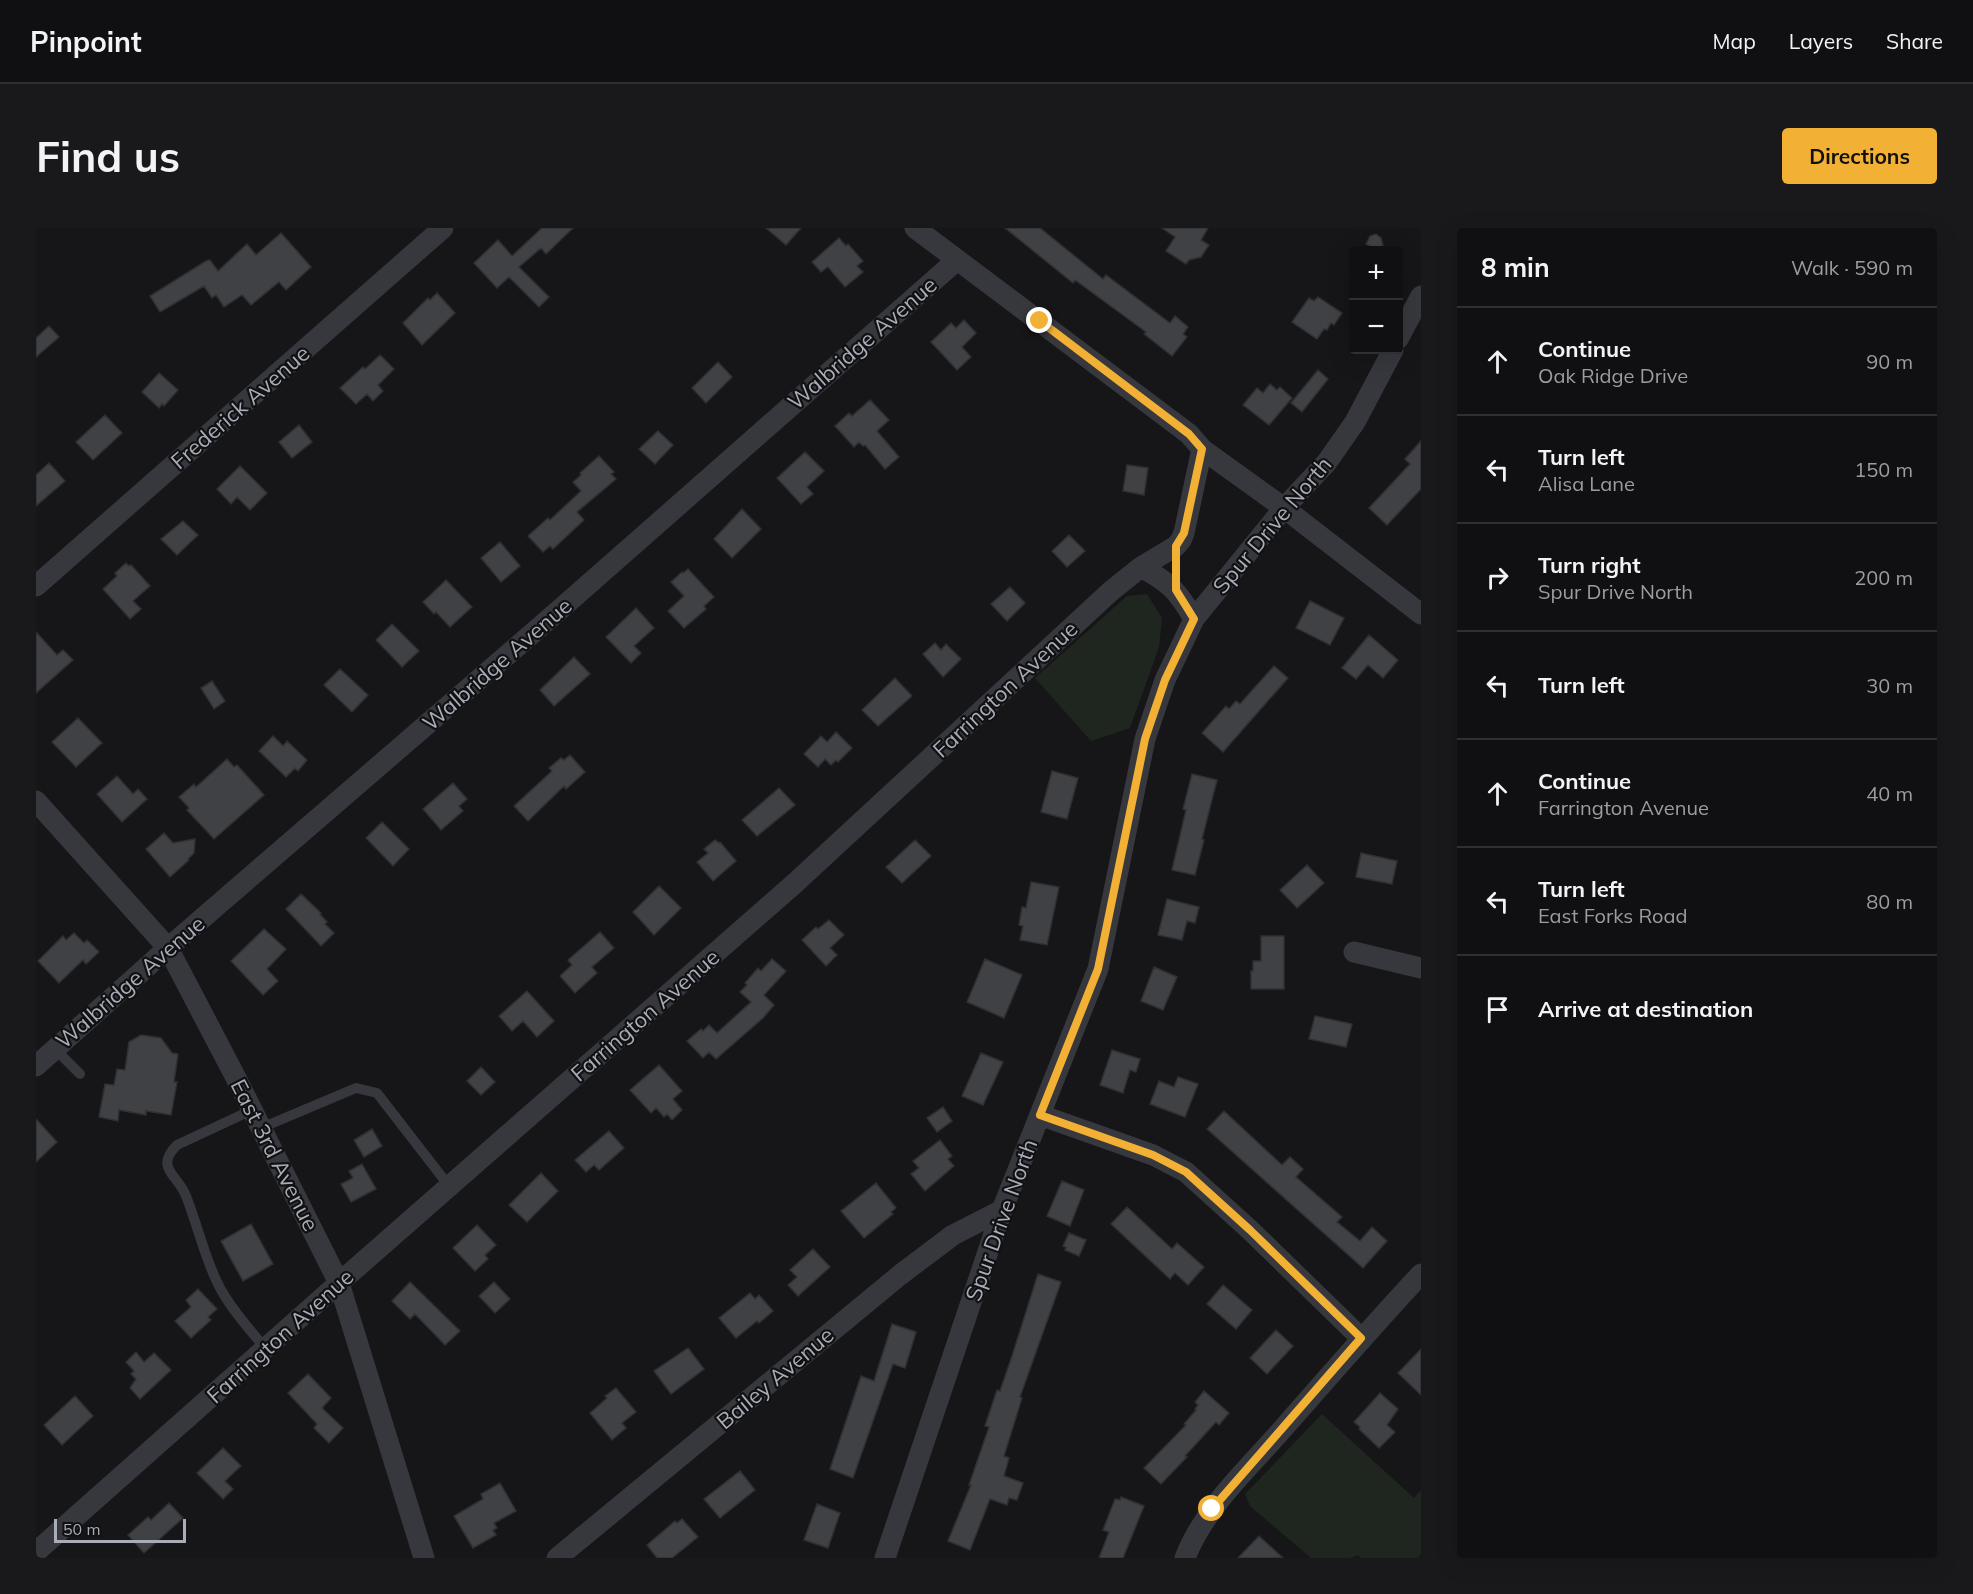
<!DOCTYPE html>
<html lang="en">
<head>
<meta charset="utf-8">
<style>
  body { margin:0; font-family:Mulish,sans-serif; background:#19191b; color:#f1f3f6 }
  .controls { position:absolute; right:18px; top:18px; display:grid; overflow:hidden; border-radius:6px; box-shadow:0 6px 24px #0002 }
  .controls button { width:54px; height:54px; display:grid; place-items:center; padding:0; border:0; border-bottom:2px solid #303032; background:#101012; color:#f1f3f6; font:30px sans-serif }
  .scale { position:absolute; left:18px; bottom:15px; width:132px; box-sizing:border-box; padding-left:6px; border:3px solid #a8adb8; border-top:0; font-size:16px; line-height:21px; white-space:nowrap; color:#a8adb8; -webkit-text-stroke:4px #111113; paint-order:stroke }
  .stop { position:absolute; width:18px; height:18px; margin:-14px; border:4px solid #f2b134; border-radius:50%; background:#fff }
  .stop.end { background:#f2b134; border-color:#fff; box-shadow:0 2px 6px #0008 }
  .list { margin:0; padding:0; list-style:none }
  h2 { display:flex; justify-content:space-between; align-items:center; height:78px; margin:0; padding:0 24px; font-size:26px }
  h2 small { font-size:20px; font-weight:400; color:#9c9d9f }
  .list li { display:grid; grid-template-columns:39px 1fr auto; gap:18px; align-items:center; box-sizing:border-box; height:108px; padding:0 24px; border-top:2px solid #303032 }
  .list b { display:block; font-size:22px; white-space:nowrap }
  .list p { margin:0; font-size:20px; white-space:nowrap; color:#9c9d9f }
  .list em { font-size:20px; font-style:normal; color:#9c9d9f }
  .icon { flex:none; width:33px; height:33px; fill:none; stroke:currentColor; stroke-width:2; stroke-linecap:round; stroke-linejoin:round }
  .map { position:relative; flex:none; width:1385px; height:1330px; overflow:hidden; border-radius:6px }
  header { display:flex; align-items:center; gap:36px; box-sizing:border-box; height:84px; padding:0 30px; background:#101012; border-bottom:2px solid #303032 }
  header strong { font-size:28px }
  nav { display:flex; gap:33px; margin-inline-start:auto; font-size:21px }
  .intro { display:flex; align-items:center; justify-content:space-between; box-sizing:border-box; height:144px; padding:0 36px }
  h1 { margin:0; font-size:42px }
  .button { padding:15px 27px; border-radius:6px; background:#f2b134; color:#111; font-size:21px; font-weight:700 }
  main { display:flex; gap:36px; padding:0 36px }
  aside { flex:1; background:#101012; border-radius:6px; box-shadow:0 6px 24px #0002 }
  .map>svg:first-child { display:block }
  .green { fill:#1e261f }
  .building { fill:#404145; stroke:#303034; stroke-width:1.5 }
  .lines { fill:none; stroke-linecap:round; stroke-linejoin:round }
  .service { stroke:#37383d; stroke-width:10 }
  .minor { stroke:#37383d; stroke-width:21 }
  .route { stroke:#f2b134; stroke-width:8 }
  .labels { text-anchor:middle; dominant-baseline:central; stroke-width:4.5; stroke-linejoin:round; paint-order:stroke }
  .street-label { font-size:22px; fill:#a8adb8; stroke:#111113 }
</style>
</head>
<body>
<header>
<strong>Pinpoint</strong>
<nav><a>Map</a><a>Layers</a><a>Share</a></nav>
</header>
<div class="intro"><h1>Find us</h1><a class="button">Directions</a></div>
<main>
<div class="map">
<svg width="1385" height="1330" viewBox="0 0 1385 1330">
  <rect width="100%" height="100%" fill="#161618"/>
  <path class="green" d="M1111,366L1126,390L1123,419L1094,500L1055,513L999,450L1091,368Z
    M1286,1186L1378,1270L1385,1262V1330H1324L1322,1327L1315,1330H1275L1214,1278L1209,1266Z"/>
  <path class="building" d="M506,0H537L510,26L505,20L483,39L513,69L503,79L473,49L461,60L438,35L462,12L476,28Z
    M730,0H765L750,17Z
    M969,0H1004L1067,51L1070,47L1134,95L1139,88L1152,99L1147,106L1151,109L1136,128L1108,106L1110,104L1039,52L1037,55Z
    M1126,0H1172L1165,12L1173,17L1165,29L1153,32L1150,36L1130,23L1139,9Z
    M245,5L275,39L250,62L243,54L215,77L206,67L188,79L180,67L176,70L168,58L124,84L114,68L170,33L174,32L182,43L211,16L220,27Z
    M1340,6L1345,10L1348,22H1341L1330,16L1334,8Z
    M803,10L810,18L812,16L827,33L821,38L827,44L809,59L792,39L785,44L776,34Z
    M401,65L419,85L386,117L367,95L392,70L394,72Z
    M1282,69L1306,85L1298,97L1295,95L1291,102L1288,101L1281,111L1256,94L1273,70L1278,73Z
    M928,92L940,105L926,119L935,129L921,142L895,114L915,95L920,100Z
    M13,98L23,109L0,129V110Z
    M344,127L358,141L342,157L347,163L337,173L331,166L320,176L304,160L327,139L329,141Z
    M682,134L696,149L670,175L656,160Z
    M1282,142L1292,151L1266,184L1255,175Z
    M123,145L142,162L128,178L126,176L123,180L106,164Z
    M1234,156L1241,162L1244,159L1256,170L1233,197L1207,177L1221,160L1227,165Z
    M834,172L853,192L841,203L863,229L849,241L829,217L827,218L823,214L818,219L799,198L813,185L816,188Z
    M69,187L86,205L57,232L40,214Z
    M263,197L276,214L256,230L243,214Z
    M622,203L637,217L619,236L603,221Z
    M1385,213V261L1351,297L1333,280L1374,236L1369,231Z
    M769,224L788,243L771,259L777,266L765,276L741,250Z
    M563,228L578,244L575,246L580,251L541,284L548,292L517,321L514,318L507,324L492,308L512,290L514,292L545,263L537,254L545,247L544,245Z
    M13,235L29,253L0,278V247Z
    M1091,237L1112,240L1108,267L1087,263Z
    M204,238L231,265L214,282L201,269L195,276L181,261Z
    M706,281L725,301L696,330L678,311Z
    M147,293L162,307L141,327L125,311Z
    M1033,307L1049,323L1031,339L1016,323Z
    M464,314L484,338L465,354L445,330Z
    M90,335L93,338L95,337L114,358L97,373L105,381L94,391L67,361L81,348L79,345Z
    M652,341L678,369L668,378L670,381L648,400L632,383L648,368L635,354L646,344L647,345Z
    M410,352L436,379L414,399L400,384L398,386L387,374Z
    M974,359L989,375L971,393L955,376Z
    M1274,373L1308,390L1294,417L1260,400Z
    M600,380L618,400L598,418L605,425L595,435L570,409Z
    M356,396L383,423L366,439L340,412Z
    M0,404L21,427L27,422L37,432L0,465Z
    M1333,407L1362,432L1347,450L1332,437L1320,451L1306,440Z
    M899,415L905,422L910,416L925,431L907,449L887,426Z
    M538,429L554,446L518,478L504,462Z
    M1238,438L1252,450L1187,524L1166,505L1190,478L1193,481L1200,473L1204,476Z
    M304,441L332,467L316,484L288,457Z
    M859,450L876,468L842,498L826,482Z
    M176,453L189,473L178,481L165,460Z
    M42,490L66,515L40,539L16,514Z
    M800,504L816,520L802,534L800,532L795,537L789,531L782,539L768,526L785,508L791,514Z
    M237,508L247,518L251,513L271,532L262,543L259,540L250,549L223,523Z
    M534,527L549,544L530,561L528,558L492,593L478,578L516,543L513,540L525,530L528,532Z
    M191,531L198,539L201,537L228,567L178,611L151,582L153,580L143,569L158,556L160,559Z
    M1016,543L1042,550L1031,591L1005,584Z
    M1156,546L1181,552L1166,611L1168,612L1159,647L1136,642L1150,582L1147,581Z
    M81,548L97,566L102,561L111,571L86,594L61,566Z
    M417,555L431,571L423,578L427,583L405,602L387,581Z
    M743,560L759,577L721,608L706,592Z
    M346,594L373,621L357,638L330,610Z
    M128,605L137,615L159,611L158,625L152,631L153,632L134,649L110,621Z
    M679,612L683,615L684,614L700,633L677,653L661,634L672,625L668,621Z
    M879,612L895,628L866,655L850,639Z
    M1325,625L1361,633L1356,656L1320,649Z
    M1271,637L1288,655L1261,680L1244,662Z
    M995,654L1023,659L1011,717L984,712L987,698L983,697L986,679L990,680Z
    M623,658L645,680L618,707L597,684Z
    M265,666L285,685L284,686L291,694L289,696L298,705L285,718L250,681Z
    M1131,671L1163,679L1159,695L1151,693L1146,712L1122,707Z
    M793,692L808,707L794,720L801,727L790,738L766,712L780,699L782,701Z
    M228,701L250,721L231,741L242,753L227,767L195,733Z
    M564,704L578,720L556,739L561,745L539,765L524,748L536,737L532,732Z
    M38,705L48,715L51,712L63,724L50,736L47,732L23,755L2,733L27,708L30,712Z
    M1225,708H1248V761H1215V743H1217V733H1225Z
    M736,731L750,743L728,767L738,777L727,790L680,831L673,824L667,830L651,813L665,801L667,803L673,797L681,805L715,774L704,764L711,757L709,755L722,740L725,743Z
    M949,731L986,747L968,790L931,774Z
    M1118,739L1141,749L1127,782L1105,773Z
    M491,763L518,793L501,809L487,793L476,803L463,788Z
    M1279,788L1316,796L1310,819L1273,811Z
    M105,807L125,810L136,825L142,826L138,854H141L135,887L110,883V887L83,882L82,893L63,889L69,856L78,857L81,841L89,842L93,814Z
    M1076,822L1104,831L1100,844L1094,842L1087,865L1064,857Z
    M945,825L967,834L947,877L926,868Z
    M623,837L646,863L637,871L646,882L636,892L631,886L628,889L620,880L615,885L594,862Z
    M445,839L459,854L445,867L431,853Z
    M1142,849L1162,856L1149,889L1114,876L1123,853L1138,859Z
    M907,879L916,893L901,904L891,890Z
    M1188,883L1246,937L1254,929L1267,941L1260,949L1306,989L1301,994L1324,1013L1336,999L1351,1013L1327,1040L1171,901Z
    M0,891L21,914L0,934Z
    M336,901L346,918L328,929L318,912Z
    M573,903L588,920L563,942L558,937L550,944L539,932Z
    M904,912L916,928L912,931L918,938L889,963L875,946L883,940L877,933Z
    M326,936L340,961L315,974L305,956L317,950L313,943Z
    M505,945L522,963L491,994L473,977Z
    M1026,953L1048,962L1034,998L1011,988Z
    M840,955L860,980L855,984L857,986L828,1010L805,983Z
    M1091,979L1136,1021L1141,1015L1168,1039L1152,1057L1139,1045L1134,1051L1075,996Z
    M215,996L237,1036L207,1053L185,1013Z
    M441,997L460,1017L449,1027L452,1031L439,1043L417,1020Z
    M1033,1005L1050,1012L1043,1028L1029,1022L1030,1019L1027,1018Z
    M777,1021L794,1039L762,1068L752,1057L761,1049L754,1042Z
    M1002,1046L1025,1054L984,1169L986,1170L968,1228L973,1230L968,1248L987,1255L981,1272L973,1270L971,1277L954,1271L934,1322L912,1313L935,1257H933L953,1199L949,1198L961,1162L964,1163L976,1128Z
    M374,1054L424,1103L409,1117L379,1086L374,1091L356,1073Z
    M458,1054L474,1071L459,1085L443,1068Z
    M1187,1057L1216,1082L1200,1101L1171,1076Z
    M162,1061L181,1081L172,1089L175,1092L155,1110L139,1093L155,1079L150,1072Z
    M714,1065L719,1071L723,1067L737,1083L723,1095L721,1093L700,1110L683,1090Z
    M856,1096L880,1104L869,1140L857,1136L817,1250L794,1241L825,1148L838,1153Z
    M1240,1102L1257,1118L1231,1146L1214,1130Z
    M652,1120L668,1141L635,1166L618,1143Z
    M1385,1121V1167L1362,1145Z
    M100,1124L108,1134L118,1125L135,1142L104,1171L94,1160L100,1151L95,1146L98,1143L90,1134Z
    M272,1146L295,1170L286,1180L307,1200L293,1215L278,1200L281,1196L252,1165Z
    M580,1160L600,1184L586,1195L590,1200L576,1212L554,1185L571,1170L569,1168Z
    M1168,1163L1193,1185L1183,1197L1180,1194L1149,1228L1151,1229L1125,1256L1108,1240L1150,1197L1148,1196L1160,1182L1159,1181L1162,1177L1159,1174Z
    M1344,1165L1362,1181L1351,1197L1359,1204L1343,1220L1323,1201L1324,1199L1318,1194Z
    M39,1168L57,1188L26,1217L8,1197Z
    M187,1220L205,1238L189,1253L197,1261L187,1271L161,1245Z
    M704,1243L719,1262L684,1290L668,1271Z
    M464,1255L480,1283L458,1295L461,1300L457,1302L460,1307L437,1320L418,1288L447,1271L445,1266Z
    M1085,1269L1108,1278L1087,1330H1063L1073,1304L1067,1302L1079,1271L1084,1272Z
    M133,1275L147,1290L108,1325L92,1307L112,1289L115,1292Z
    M781,1276L804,1285L792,1320L768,1312Z
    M646,1291L662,1309L636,1330H621L611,1317L639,1293L641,1295Z
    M1223,1308L1247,1330H1202Z"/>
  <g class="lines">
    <path class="service" d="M19,821L44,846
      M216,882L141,917C118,940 142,947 150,968C161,996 168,1027 181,1054C191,1076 214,1102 230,1121
      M225,900L320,860L341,865L413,958"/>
    <path class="minor" d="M879,0L1153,206L1166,221L1248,280L1385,386
      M1362,111L1385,68
      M1105,339C1134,355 1141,362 1158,391
      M0,358L407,0
      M0,573L132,720L200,850L303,1055L388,1330
      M1318,724L1385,740
      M0,838L132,720L521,384L921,32
      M1004,887L1117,927L1150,944L1214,1002L1325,1110
      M0,1324L303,1055L758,656L1075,363L1105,339L1140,318L1145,312L1148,305L1166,221
      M521,1330L864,1047L917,1007L966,982
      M849,1330L966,982L1062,741L1109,511L1129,452L1158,391L1248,280L1291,234L1319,194L1357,122
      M1149,1330C1169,1278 1215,1238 1251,1196C1295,1146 1339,1095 1385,1046"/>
  </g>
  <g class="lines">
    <path class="route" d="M1004,93L1153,206L1166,221L1148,305L1140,318V362L1158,391L1129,452L1109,511L1062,741L1004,887L1117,927L1150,944L1214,1002L1325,1110L1176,1281"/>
  </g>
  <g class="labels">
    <g class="street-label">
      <text transform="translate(826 115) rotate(-41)">Walbridge Avenue</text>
      <text transform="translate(204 179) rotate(-41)">Frederick Avenue</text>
      <text transform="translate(1236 297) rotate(-50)">Spur Drive North</text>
      <text transform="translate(461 436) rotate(-41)">Walbridge Avenue</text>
      <text transform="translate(969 461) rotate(-43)">Farrington Avenue</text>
      <text transform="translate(94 754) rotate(-41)">Walbridge Avenue</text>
      <text transform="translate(609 787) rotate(-41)">Farrington Avenue</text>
      <text transform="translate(239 927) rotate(63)">East 3rd Avenue</text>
      <text transform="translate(965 992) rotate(-70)">Spur Drive North</text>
      <text transform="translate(244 1108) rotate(-42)">Farrington Avenue</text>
      <text transform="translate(739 1150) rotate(-40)">Bailey Avenue</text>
    </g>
  </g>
</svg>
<div class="controls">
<button>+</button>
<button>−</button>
</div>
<div class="scale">50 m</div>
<div class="stop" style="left:1176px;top:1281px"></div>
<div class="stop end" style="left:1004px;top:93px"></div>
</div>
<aside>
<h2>8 min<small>Walk · 590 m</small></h2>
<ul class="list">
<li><svg class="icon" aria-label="ahead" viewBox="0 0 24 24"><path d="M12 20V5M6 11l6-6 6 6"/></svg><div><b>Continue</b><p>Oak Ridge Drive</p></div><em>90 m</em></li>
<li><svg class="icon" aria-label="left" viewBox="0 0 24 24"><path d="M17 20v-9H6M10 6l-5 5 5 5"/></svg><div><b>Turn left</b><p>Alisa Lane</p></div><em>150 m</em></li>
<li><svg class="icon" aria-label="right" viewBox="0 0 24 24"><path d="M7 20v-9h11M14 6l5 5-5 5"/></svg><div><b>Turn right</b><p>Spur Drive North</p></div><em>200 m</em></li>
<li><svg class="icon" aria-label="left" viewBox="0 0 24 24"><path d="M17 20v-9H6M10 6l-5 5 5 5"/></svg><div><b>Turn left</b></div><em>30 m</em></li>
<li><svg class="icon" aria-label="ahead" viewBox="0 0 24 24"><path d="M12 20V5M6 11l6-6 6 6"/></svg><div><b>Continue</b><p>Farrington Avenue</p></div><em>40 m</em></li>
<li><svg class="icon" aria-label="left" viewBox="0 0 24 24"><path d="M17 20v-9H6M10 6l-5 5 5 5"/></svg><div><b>Turn left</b><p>East Forks Road</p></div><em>80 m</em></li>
<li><svg class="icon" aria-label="arrive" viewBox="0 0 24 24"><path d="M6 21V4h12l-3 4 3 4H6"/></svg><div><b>Arrive at destination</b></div></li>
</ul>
</aside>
</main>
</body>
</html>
